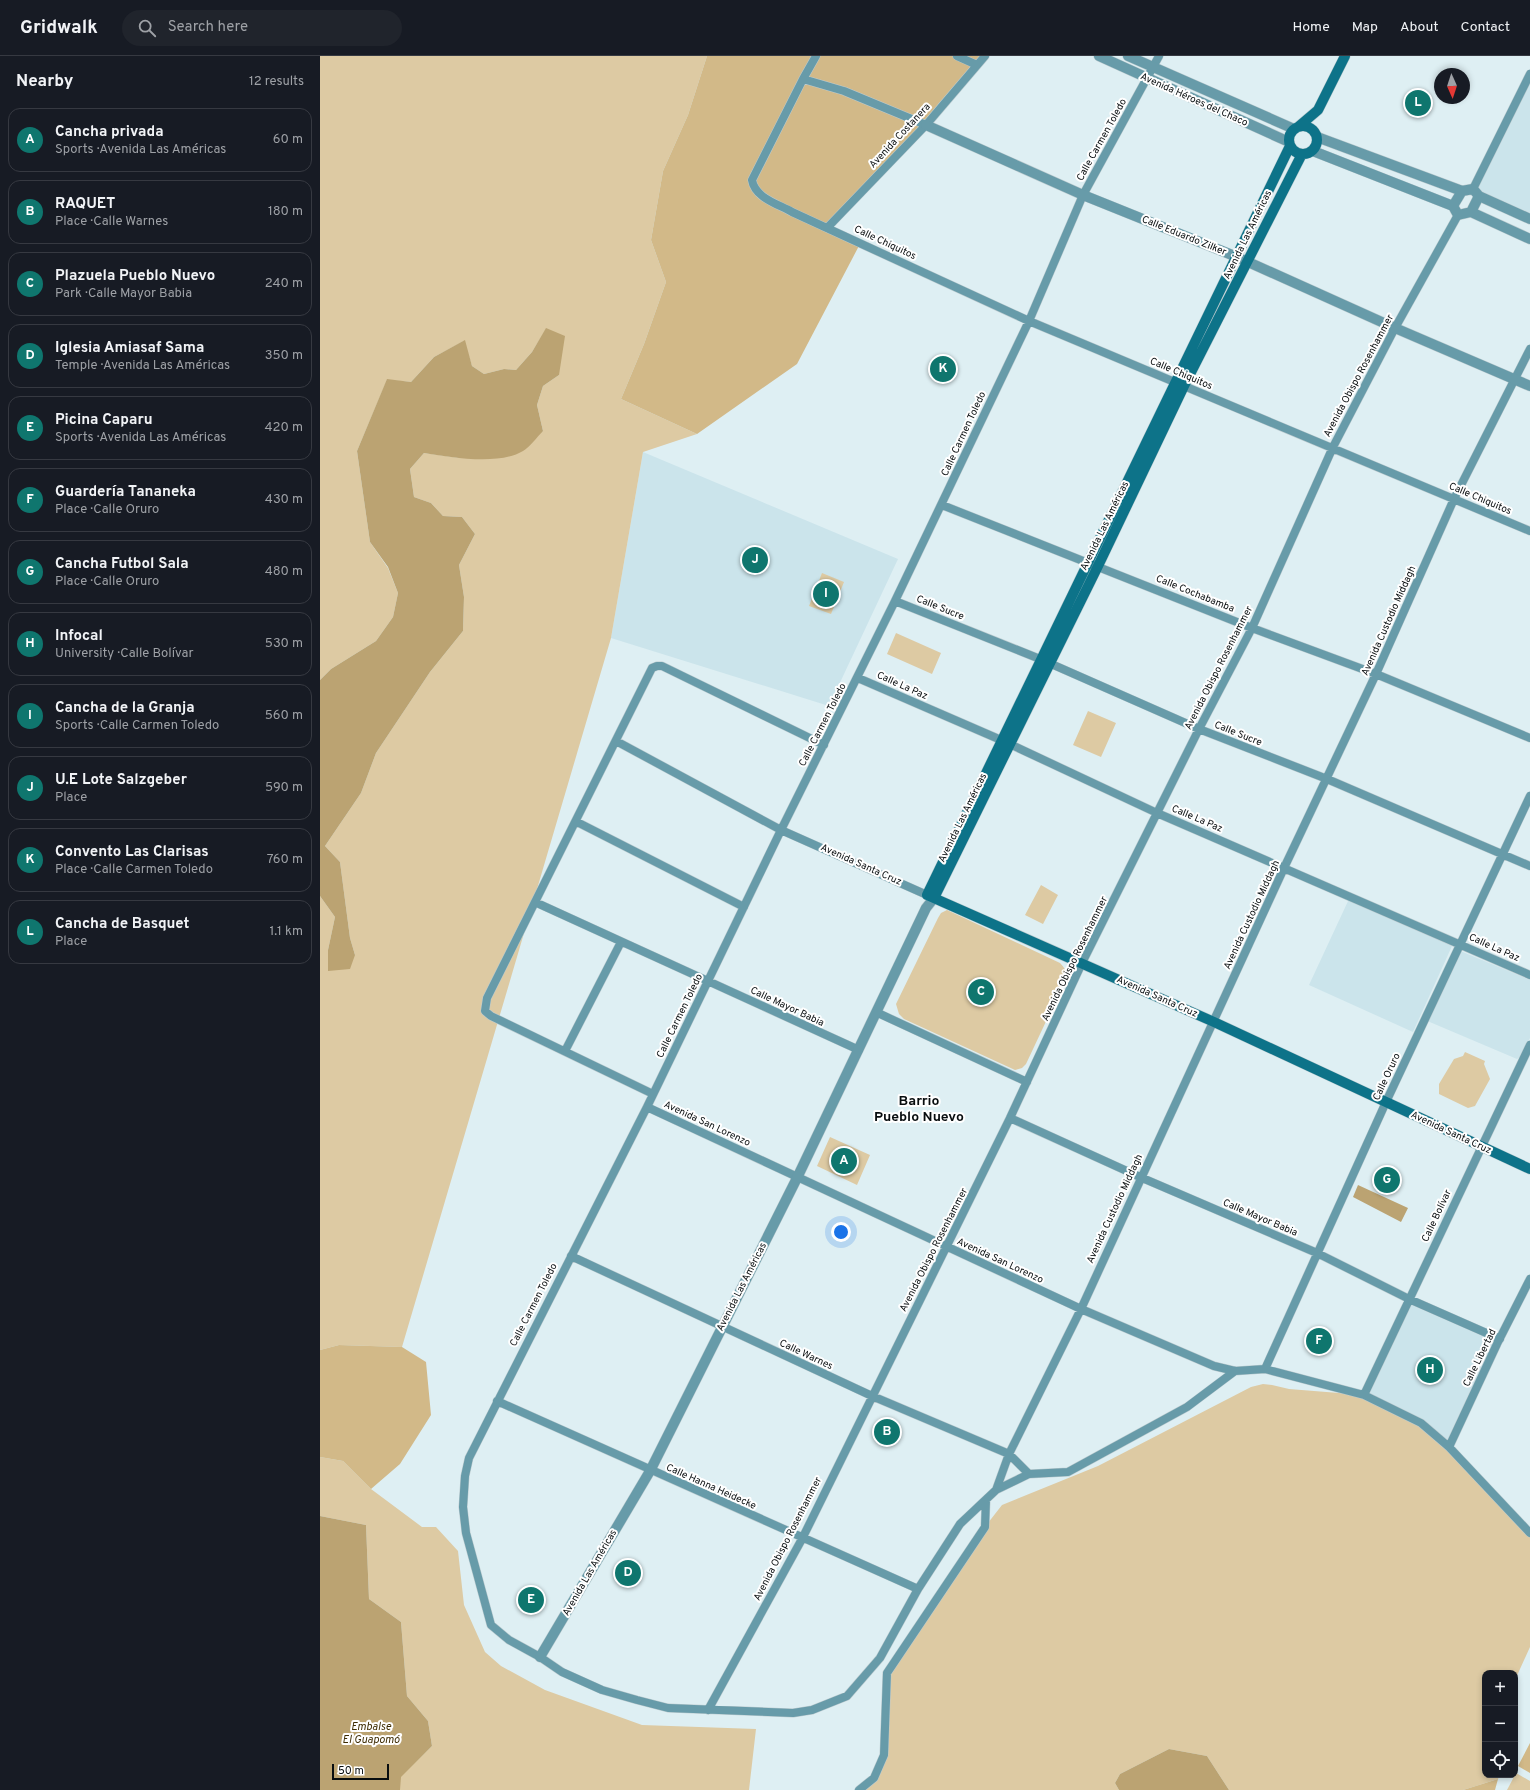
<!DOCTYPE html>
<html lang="en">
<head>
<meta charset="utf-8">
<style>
  body { margin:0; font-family:Overpass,sans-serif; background:#20242c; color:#f1f3f6 }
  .controls { position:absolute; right:12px; bottom:12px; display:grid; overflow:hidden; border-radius:8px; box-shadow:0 2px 6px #0003 }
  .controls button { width:36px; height:36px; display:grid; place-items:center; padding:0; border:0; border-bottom:1px solid #363941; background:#171b24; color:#f1f3f6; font:20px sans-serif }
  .compass { position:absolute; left:1114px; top:12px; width:36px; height:36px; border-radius:50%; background:#171b24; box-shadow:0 2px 6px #0003; rotate:177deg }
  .scale { position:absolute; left:12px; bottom:10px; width:57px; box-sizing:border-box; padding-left:4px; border:2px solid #080d0f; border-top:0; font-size:11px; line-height:14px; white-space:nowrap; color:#080d0f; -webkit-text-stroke:3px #fff; paint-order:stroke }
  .you { position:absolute; left:521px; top:1176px; width:14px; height:14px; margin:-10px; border:3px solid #fff; border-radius:50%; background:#1a73e8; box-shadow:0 0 0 6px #1a73e833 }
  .badge { display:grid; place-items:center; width:26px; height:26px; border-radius:50%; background:#0f766e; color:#fff; font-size:13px; font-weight:700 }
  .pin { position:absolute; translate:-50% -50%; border:2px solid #fff; box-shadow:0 1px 4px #0006 }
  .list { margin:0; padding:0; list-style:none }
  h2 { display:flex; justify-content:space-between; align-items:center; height:52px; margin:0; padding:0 16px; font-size:17px }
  h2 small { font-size:13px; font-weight:400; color:#9ea1a6 }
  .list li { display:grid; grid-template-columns:26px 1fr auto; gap:12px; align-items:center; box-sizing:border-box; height:64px; margin:0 8px 8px; padding:0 8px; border:1px solid #363941; border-radius:12px }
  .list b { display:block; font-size:15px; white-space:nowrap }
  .list p { margin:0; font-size:13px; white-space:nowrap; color:#9ea1a6 }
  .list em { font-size:13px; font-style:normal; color:#9ea1a6 }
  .icon { flex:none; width:22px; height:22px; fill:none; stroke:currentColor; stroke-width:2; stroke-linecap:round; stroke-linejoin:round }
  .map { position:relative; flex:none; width:1210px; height:1734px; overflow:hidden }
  header { display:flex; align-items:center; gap:24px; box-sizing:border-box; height:56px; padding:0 20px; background:#171b24; border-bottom:1px solid #363941 }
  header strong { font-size:19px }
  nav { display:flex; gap:22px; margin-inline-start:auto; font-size:14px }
  .search { width:280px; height:36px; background:#20242c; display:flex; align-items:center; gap:10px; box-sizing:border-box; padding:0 14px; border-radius:22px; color:#9ea1a6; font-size:15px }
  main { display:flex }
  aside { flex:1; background:#171b24 }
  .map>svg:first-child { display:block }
  .built { fill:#cbe4eb }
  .green { fill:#ddcaa3 }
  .forest { fill:#d2b988 }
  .water { fill:#bba372 }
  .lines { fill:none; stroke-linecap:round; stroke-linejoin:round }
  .minor-casing { stroke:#bccbcf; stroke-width:9 }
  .tertiary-casing { stroke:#bccbcf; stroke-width:11 }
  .secondary-casing { stroke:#bccbcf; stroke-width:11 }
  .minor { stroke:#679ba9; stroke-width:8 }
  .tertiary { stroke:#679ba9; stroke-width:10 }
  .secondary { stroke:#0d7389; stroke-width:10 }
  .labels { text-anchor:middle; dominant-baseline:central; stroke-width:4; stroke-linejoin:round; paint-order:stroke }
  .street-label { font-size:10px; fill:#080d0f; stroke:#fff }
  .water-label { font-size:11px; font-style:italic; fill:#3d2b02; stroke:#fff }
  .district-label { font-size:14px; font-weight:bold; fill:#080d0f; stroke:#fff }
</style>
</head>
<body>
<header>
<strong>Gridwalk</strong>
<div class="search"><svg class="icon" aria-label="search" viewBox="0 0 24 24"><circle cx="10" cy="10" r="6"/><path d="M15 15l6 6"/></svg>Search here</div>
<nav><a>Home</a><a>Map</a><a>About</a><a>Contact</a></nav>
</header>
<main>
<aside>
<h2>Nearby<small>12 results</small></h2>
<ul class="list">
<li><span class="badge">A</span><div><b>Cancha privada</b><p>Sports · Avenida Las Américas</p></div><em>60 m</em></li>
<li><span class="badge">B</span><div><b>RAQUET</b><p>Place · Calle Warnes</p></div><em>180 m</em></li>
<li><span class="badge">C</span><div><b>Plazuela Pueblo Nuevo</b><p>Park · Calle Mayor Babia</p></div><em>240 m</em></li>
<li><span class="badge">D</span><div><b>Iglesia Amiasaf Sama</b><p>Temple · Avenida Las Américas</p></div><em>350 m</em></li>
<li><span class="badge">E</span><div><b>Picina Caparu</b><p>Sports · Avenida Las Américas</p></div><em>420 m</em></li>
<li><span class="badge">F</span><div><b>Guardería Tananeka</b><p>Place · Calle Oruro</p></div><em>430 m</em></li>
<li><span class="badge">G</span><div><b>Cancha Futbol Sala</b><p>Place · Calle Oruro</p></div><em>480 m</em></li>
<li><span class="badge">H</span><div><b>Infocal</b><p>University · Calle Bolívar</p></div><em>530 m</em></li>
<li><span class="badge">I</span><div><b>Cancha de la Granja</b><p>Sports · Calle Carmen Toledo</p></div><em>560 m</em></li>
<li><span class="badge">J</span><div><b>U.E Lote Salzgeber</b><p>Place</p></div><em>590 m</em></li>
<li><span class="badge">K</span><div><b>Convento Las Clarisas</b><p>Place · Calle Carmen Toledo</p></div><em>760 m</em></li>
<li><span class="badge">L</span><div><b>Cancha de Basquet</b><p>Place</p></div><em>1.1 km</em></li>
</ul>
</aside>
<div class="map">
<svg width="1210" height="1734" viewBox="0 0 1210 1734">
  <rect width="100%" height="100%" fill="#deeff3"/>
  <path class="built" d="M1210,18V163L1153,133Z
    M323,396L578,503L509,650L291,582Z
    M1029,843L1132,890L1093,976L989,929Z
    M1138,894L1210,924V982L1200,1001L1197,1003L1105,964Z
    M1089,1243L1180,1283L1129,1391L1044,1339Z"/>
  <path class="green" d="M0,0H387L368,59L343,115L331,184L346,226L324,288L301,343L377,378L323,396L291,582L82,1291L19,1289L0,1294V840L15,861L8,894L35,899L30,882L20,806L5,790L41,737L56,697L110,616L143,575L144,541L139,509L155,478L142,461L123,460L111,447L94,441L90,413L104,397L140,402L223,375L217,349L223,330L239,319L226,273L212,296L196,314L184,313L164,318L152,310L144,285L114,301L91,326L67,324L37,395L50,486L68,512L78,537L73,561L56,585L11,613L0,624Z
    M502,517L524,526L511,558L489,550Z
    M576,577L621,597L612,618L567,598Z
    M768,655L796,667L781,701L753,689Z
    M721,829L738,839L723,868L705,859Z
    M627,854L740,907C746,913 747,917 745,925L706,1008L702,1012L695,1014L584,963L579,958L576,948L618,862L621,857Z
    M1145,996L1165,1005L1164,1008L1170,1023L1155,1050L1148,1052L1119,1038V1028L1134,1003L1143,1000Z
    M510,1081L550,1099L537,1129L497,1110Z
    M943,1328L952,1329L969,1333L1044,1339L1101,1367L1210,1477V1591L1195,1624V1617H1165V1719H1180L1178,1723L1143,1734H909L887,1700L849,1693L800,1718L795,1727L799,1734H539L554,1722L564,1699L567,1617L650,1490L682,1449L778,1410L931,1331Z
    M0,1401L23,1405L51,1433L102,1471H116L138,1495L144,1549L165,1596L181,1610L225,1634L322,1669L436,1673L429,1734H80V1721L112,1690L108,1665L87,1640L81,1566L49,1543L46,1469L0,1460Z
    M1196,1717L1210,1725V1734H1187Z"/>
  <path class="forest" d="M387,0H665L507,171L541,186L477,308L377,378L301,343L324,288L346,226L331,184L343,115L368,59Z
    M19,1289L82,1291L106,1306L111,1359L80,1408L51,1433L23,1405L0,1401V1294Z
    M1210,1687V1717L1198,1710Z
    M1178,1723L1175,1734H1143Z"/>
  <path class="water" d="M226,272L245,280L239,319L223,330L217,349L223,375C217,381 210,391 203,395C178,410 130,401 104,397L90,413L94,441L111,447L123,460L142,461L155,478L139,509L144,541L143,575L110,616L56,697L41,737L5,790L20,806L30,882L35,899L30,913L8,915V894L15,861L0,840V624L11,613L56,585L73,561L78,537L68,511L50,486L37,395L67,323L91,326L114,301L145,284L152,310L164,318L184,313L196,314L212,296Z
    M1038,1129L1088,1152L1081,1166L1033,1141Z
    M0,1460L46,1469L49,1543L81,1566L87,1640L108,1665L112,1690L81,1721L80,1734H0Z
    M849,1693L887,1700L909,1734H799L795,1727L800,1718Z"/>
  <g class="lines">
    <defs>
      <path id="minor" d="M637,0L657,9
        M839,0L763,139L709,265L575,545L461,774L327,1051L149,1402L145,1420L143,1451L146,1477L171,1569L189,1584L220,1601L242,1616L282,1634L317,1644L348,1652L473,1657L492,1654L527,1640L560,1602L598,1533L640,1468L676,1434L709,1418L748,1416L867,1351L915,1315
        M483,23L496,0
        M606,69L524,35L483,23L432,124C435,142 458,148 472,156L709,265L1210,475
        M1153,133L1210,18
        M507,172L606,69L665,0
        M622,449L932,572L1056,618L1210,682
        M575,545L720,603L879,673L1007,723L1210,810
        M538,622L681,684L837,757L1210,919
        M296,685L461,774L607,839
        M257,766L424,851
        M217,847L539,994
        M558,957L707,1026
        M245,995L301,886
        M333,1038L171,960L165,955L167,942L332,612L337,610H342L504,689
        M327,1051L761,1253L894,1310L915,1315L945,1313L1044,1339L1101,1367L1129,1391L1210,1477
        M690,1062L820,1121L997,1197L1089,1243L1180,1283
        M251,1200L552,1340L689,1398L709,1418
        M945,1313L1066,1046L1210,740
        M1044,1339L1210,989
        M177,1345L598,1533
        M1129,1391L1177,1288L1210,1223
        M676,1434L689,1398L761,1253L964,812L1056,618L1134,443L1210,293
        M388,1654L482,1483L690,1062L762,907L879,673L932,572L1013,391L1075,272L1138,159
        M539,1734L554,1722L564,1699L567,1617L665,1471L666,1444"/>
      <path id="tertiary" d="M779,0L969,86
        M808,0L974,73
        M606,69L763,139L917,201L1075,272L1210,330
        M997,81L1142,135
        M993,95L1133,150
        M1153,133L1159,140L1151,156L1138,159L1133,150L1142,135Z
        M1159,140L1210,163
        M1151,156L1210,183
        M220,1601L330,1415L477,1122L606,852L614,842"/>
      <path id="secondary" d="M969 84a14 14 0 1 1 28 0a14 14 0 1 1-28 0Z
        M978,71L998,54L1025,0
        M970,90L607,839L894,966L1210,1113
        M614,842L778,510L864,330L982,98"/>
    </defs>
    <use href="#minor" class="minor-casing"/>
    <use href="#tertiary" class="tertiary-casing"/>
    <use href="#secondary" class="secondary-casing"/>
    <use href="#minor" class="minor"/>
    <use href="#tertiary" class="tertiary"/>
    <use href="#secondary" class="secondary"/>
  </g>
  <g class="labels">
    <g class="street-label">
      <text transform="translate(874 44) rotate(24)">Avenida Héroes del Chaco</text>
      <text transform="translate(580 80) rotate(-47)">Avenida Costanera</text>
      <text transform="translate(782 84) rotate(-61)">Calle Carmen Toledo</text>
      <text transform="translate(928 179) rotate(-64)">Avenida Las Américas</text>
      <text transform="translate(864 180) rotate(22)">Calle Eduardo Zilker</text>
      <text transform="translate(565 187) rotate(25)">Calle Chiquitos</text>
      <text transform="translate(861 318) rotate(23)">Calle Chiquitos</text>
      <text transform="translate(1039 320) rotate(-62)">Avenida Obispo Rosenhammer</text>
      <text transform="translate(644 378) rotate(-65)">Calle Carmen Toledo</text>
      <text transform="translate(1160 443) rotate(23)">Calle Chiquitos</text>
      <text transform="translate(785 470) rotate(-64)">Avenida Las Américas</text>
      <text transform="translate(875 538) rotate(22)">Calle Cochabamba</text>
      <text transform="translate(620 552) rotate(22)">Calle Sucre</text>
      <text transform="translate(1069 565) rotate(-66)">Avenida Custodio Middagh</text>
      <text transform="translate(899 612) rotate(-63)">Avenida Obispo Rosenhammer</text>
      <text transform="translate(582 630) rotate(24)">Calle La Paz</text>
      <text transform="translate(503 669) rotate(-63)">Calle Carmen Toledo</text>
      <text transform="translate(918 678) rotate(22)">Calle Sucre</text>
      <text transform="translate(643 762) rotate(-64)">Avenida Las Américas</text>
      <text transform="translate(877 763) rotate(23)">Calle La Paz</text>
      <text transform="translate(541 809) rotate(24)">Avenida Santa Cruz</text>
      <text transform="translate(932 859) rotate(-65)">Avenida Custodio Middagh</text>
      <text transform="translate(1174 892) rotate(24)">Calle La Paz</text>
      <text transform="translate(755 903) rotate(-64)">Avenida Obispo Rosenhammer</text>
      <text transform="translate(837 941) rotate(24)">Avenida Santa Cruz</text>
      <text transform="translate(467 951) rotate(25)">Calle Mayor Babia</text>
      <text transform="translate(360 960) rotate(-64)">Calle Carmen Toledo</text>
      <text transform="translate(1067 1021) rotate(-65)">Calle Oruro</text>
      <text transform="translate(387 1068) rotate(25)">Avenida San Lorenzo</text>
      <text transform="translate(1131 1077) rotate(25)">Avenida Santa Cruz</text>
      <text transform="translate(795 1153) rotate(-65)">Avenida Custodio Middagh</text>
      <text transform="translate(1117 1160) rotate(-65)">Calle Bolívar</text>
      <text transform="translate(940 1162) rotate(23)">Calle Mayor Babia</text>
      <text transform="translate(614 1194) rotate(-63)">Avenida Obispo Rosenhammer</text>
      <text transform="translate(680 1205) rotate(25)">Avenida San Lorenzo</text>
      <text transform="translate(422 1231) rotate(-63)">Avenida Las Américas</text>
      <text transform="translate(214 1249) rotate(-63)">Calle Carmen Toledo</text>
      <text transform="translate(486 1299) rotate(25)">Calle Warnes</text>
      <text transform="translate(1160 1302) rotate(-64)">Calle Libertad</text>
      <text transform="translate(391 1431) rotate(24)">Calle Hanna Heidecke</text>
      <text transform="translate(468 1483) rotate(-63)">Avenida Obispo Rosenhammer</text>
      <text transform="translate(270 1517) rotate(-60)">Avenida Las Américas</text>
    </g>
    <g class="water-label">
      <text x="51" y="1671">Embalse<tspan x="51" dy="13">El Guapomó</tspan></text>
    </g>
    <g class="district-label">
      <text x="599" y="1045">Barrio<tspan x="599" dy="16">Pueblo Nuevo</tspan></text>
    </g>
  </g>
</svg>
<div class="controls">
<button>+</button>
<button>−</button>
<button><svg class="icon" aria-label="locate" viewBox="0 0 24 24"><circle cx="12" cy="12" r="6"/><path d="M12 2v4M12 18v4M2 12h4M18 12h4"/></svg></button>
</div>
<svg class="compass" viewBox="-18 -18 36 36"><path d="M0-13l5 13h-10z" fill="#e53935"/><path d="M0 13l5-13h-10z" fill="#9ea1a6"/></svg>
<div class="scale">50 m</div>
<div class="you"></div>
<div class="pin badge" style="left:524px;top:1105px">A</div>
<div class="pin badge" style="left:567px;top:1376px">B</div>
<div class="pin badge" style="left:661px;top:936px">C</div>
<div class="pin badge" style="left:308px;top:1517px">D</div>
<div class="pin badge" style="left:211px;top:1544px">E</div>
<div class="pin badge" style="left:999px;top:1285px">F</div>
<div class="pin badge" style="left:1067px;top:1124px">G</div>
<div class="pin badge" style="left:1110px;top:1314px">H</div>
<div class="pin badge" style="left:506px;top:538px">I</div>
<div class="pin badge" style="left:435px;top:504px">J</div>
<div class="pin badge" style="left:623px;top:313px">K</div>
<div class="pin badge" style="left:1098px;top:47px">L</div>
</div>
</main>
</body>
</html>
